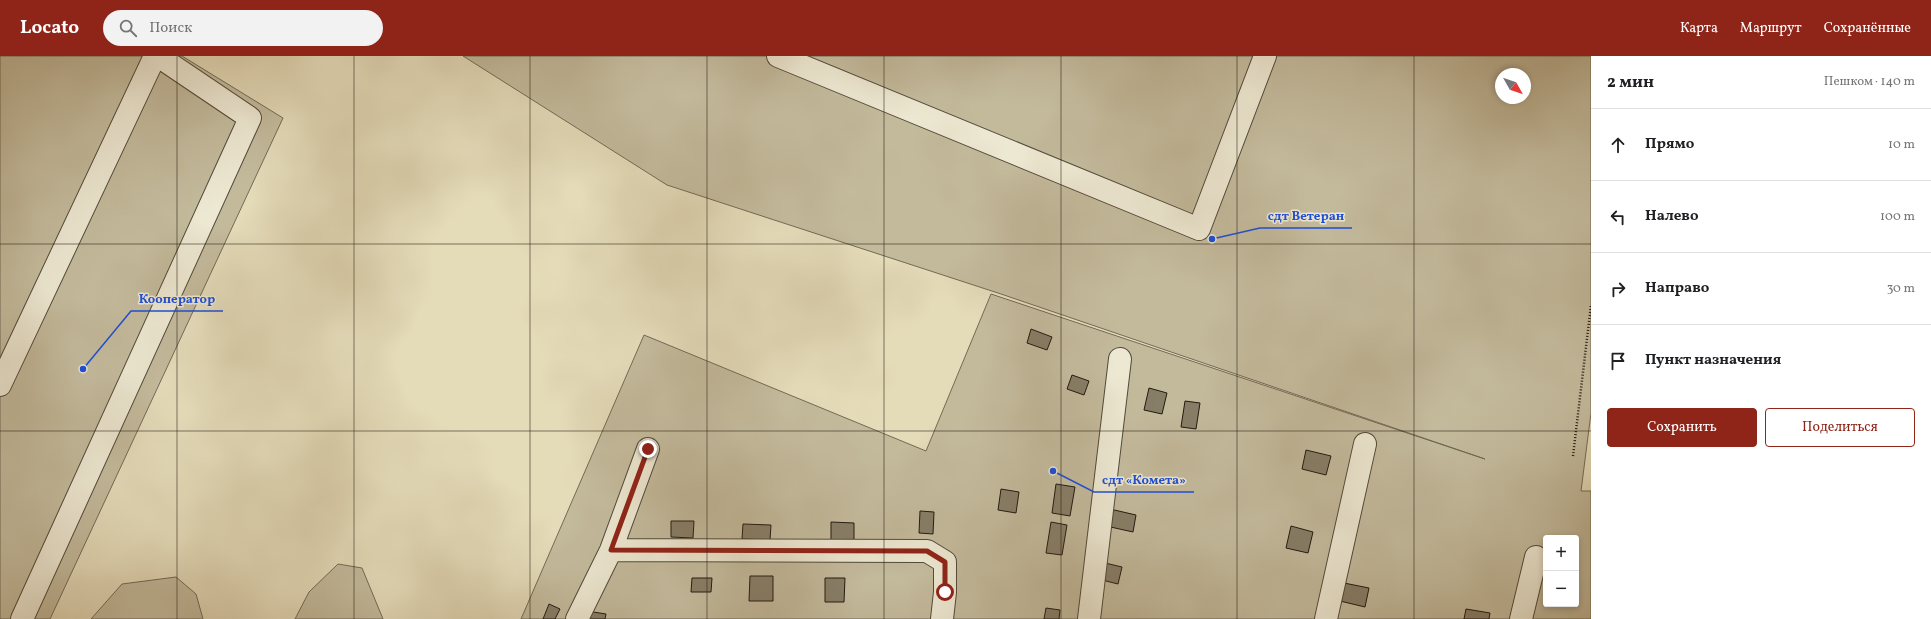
<!DOCTYPE html>
<html lang="ru">
<head>
<meta charset="utf-8">
<style>
  body { margin:0; font-family:Vollkorn,serif; background:#f2f2f2; color:#202124 }
  .controls { position:absolute; right:12px; bottom:12px; display:grid; overflow:hidden; border-radius:4px; box-shadow:0 2px 6px #0003 }
  .controls button { width:36px; height:36px; display:grid; place-items:center; padding:0; border:0; border-bottom:1px solid #e0e0e0; background:#fff; color:#202124; font:20px sans-serif }
  .compass { position:absolute; left:1495px; top:12px; width:36px; height:36px; border-radius:50%; background:#fff; box-shadow:0 2px 6px #0003; rotate:130deg }
  .stop { position:absolute; width:12px; height:12px; margin:-9px; border:3px solid #8f2418; border-radius:50%; background:#fff }
  .stop.end { background:#8f2418; border-color:#fff; box-shadow:0 1px 4px #0008 }
  .list { margin:0; padding:0; list-style:none }
  h2 { display:flex; justify-content:space-between; align-items:center; height:52px; margin:0; padding:0 16px; font-size:17px }
  h2 small { font-size:13px; font-weight:400; color:#757577 }
  .list li { display:grid; grid-template-columns:26px 1fr auto; gap:12px; align-items:center; box-sizing:border-box; height:72px; padding:0 16px; border-top:1px solid #e0e0e0 }
  .list b { display:block; font-size:15px; white-space:nowrap }
  .list em { font-size:13px; font-style:normal; color:#757577 }
  .actions { display:flex; gap:8px; padding:12px 16px }
  .actions a { flex:1; padding:9px 0; border:1px solid #8f2418; border-radius:4px; text-align:center; font-size:14px; color:#8f2418 }
  .actions .main { background:#8f2418; color:#fff }
  .icon { flex:none; width:22px; height:22px; fill:none; stroke:currentColor; stroke-width:2; stroke-linecap:round; stroke-linejoin:round }
  .map { position:relative; flex:none; width:1591px; height:563px; overflow:hidden }
  header { display:flex; align-items:center; gap:24px; box-sizing:border-box; height:56px; padding:0 20px; background:#8f2418; color:#fff }
  header strong { font-size:19px }
  nav { display:flex; gap:22px; margin-inline-start:auto; font-size:14px }
  .search { width:280px; height:36px; background:#f2f2f2; display:flex; align-items:center; gap:10px; box-sizing:border-box; padding:0 14px; border-radius:22px; color:#757577; font-size:15px }
  main { display:flex }
  aside { flex:1; background:#fff }
  .map>svg:first-child { display:block }
  .green { fill:#c3ba9c; stroke:#726a56; fill-rule:evenodd }
  .building { fill:#877e68; stroke:#221910 }
  .lines { fill:none; stroke-linecap:round; stroke-linejoin:round }
  .minor-casing { stroke:#524a3a; stroke-width:24 }
  .path { stroke:#221910; stroke-width:2.5; stroke-dasharray:1 2; stroke-linecap:butt }
  .minor { stroke:#ede8d2; stroke-width:22 }
  .route { stroke:#8f2418; stroke-width:5 }
  .grid { fill:none; stroke:#221910; stroke-width:1; stroke-opacity:0.55 }
  .leader { fill:none; stroke:#1d4ed8; stroke-width:1.5 }
  .callout-dot { fill:#1d4ed8; stroke:#ede8d2; stroke-width:1.5 }
  .callout-label { font-size:13px; text-anchor:middle; font-weight:bold; fill:#1d4ed8; stroke:#ede8d2; stroke-width:3; stroke-linejoin:round; paint-order:stroke }
</style>
</head>
<body>
<header>
<strong>Locato</strong>
<div class="search"><svg class="icon" aria-label="search" viewBox="0 0 24 24"><circle cx="10" cy="10" r="6"/><path d="M15 15l6 6"/></svg>Поиск</div>
<nav><a>Карта</a><a>Маршрут</a><a>Сохранённые</a></nav>
</header>
<main>
<div class="map">
<svg width="1591" height="563" viewBox="0 0 1591 563">
  <rect width="100%" height="100%" fill="#e4dbb9"/>
  <filter id="stains"><feTurbulence type="fractalNoise" baseFrequency=".005" numOctaves="4"/><feColorMatrix values="0 0 0 0 .2 0 0 0 0 .09 0 0 0 0 .02 0 0 0 .5 -.17"/></filter>
  <radialGradient id="worn" r=".72"><stop offset=".6" stop-color="#630" stop-opacity="0"/><stop offset="1" stop-color="#630" stop-opacity=".3"/></radialGradient>
  <path class="green" d="M0,0H182L283,62L50,563H0Z
    M463,0H1591V357L1581,435H1591V563H521L644,279L926,395L991,238L1485,403L1001,238L667,129ZM1501,18H1525V42H1501ZM1546,482H1576V548H1546Z
    M338,508L362,512L383,563H295L309,536Z
    M176,521L196,538L203,563H91L122,528Z"/>
  <path class="building" d="M1031,273L1052,281L1047,294L1027,287Z
    M1072,319L1089,325L1084,339L1067,333Z
    M1149,332L1167,337L1162,358L1144,354Z
    M1185,345L1200,347L1196,373L1181,371Z
    M1306,394L1331,400L1326,419L1302,413Z
    M1056,428L1075,431L1070,460L1052,457Z
    M1001,433L1019,436L1016,457L998,454Z
    M1110,453L1136,459L1133,476L1106,470Z
    M920,455L934,456L933,478L919,477Z
    M671,465H694L693,482L671,481Z
    M831,466L854,467V486H831Z
    M1051,466L1067,469L1062,499L1046,497Z
    M743,468L771,469L770,484L742,483Z
    M1291,470L1313,476L1308,497L1286,492Z
    M1101,506L1122,511L1118,528L1098,523Z
    M750,520H773V545H749Z
    M692,522H712L711,536H691Z
    M825,522H845L844,546H825Z
    M1344,527L1369,532L1365,551L1340,545Z
    M549,548L560,553L555,563H543Z
    M1046,552L1060,554L1059,563H1044Z
    M1466,553L1490,557L1489,563H1464Z
    M587,555L606,558L605,563H586Z"/>
  <g class="lines">
    <defs>
      <path id="minor" d="M778,0L1199,173L1265,0
        M0,329L155,0
        M611,494L927,495L945,506V536L942,563
        M22,563L250,62L158,0
        M577,563L611,494L648,393
        M1089,563L1120,303
        M1326,563L1365,388
        M1521,563L1536,501"/>
    </defs>
    <use href="#minor" class="minor-casing"/>
    <path class="path" d="M1573,400L1591,249"/>
    <use href="#minor" class="minor"/>
  </g>
  <g class="lines">
    <path class="route" d="M648,393L611,494L927,495L945,506V536"/>
  </g>
  <path class="grid" d="M177,0V563M354,0V563M530,0V563M707,0V563M884,0V563M1061,0V563M1237,0V563M1414,0V563M0,188H1591M0,375H1591"/>
  <path class="leader" d="M1212 183L1260 172H1352M83 313L131 255H223M1053 415L1094 436H1194"/>
  <g class="callout-dot">
    <circle cx="1212" cy="183" r="4"/>
    <circle cx="83" cy="313" r="4"/>
    <circle cx="1053" cy="415" r="4"/>
  </g>
  <g class="callout-label">
    <text x="1306" y="164">сдт Ветеран</text>
    <text x="177" y="247">Кооператор</text>
    <text x="1144" y="428">сдт «Комета»</text>
  </g>
  <rect width="100%" height="100%" filter="url(#stains)"/>
  <rect width="100%" height="100%" fill="url(#worn)"/>
</svg>
<div class="controls">
<button>+</button>
<button>−</button>
</div>
<svg class="compass" viewBox="-18 -18 36 36"><path d="M0-13l5 13h-10z" fill="#e53935"/><path d="M0 13l5-13h-10z" fill="#757577"/></svg>
<div class="stop" style="left:945px;top:536px"></div>
<div class="stop end" style="left:648px;top:393px"></div>
</div>
<aside>
<h2>2 мин<small>Пешком · 140 m</small></h2>
<ul class="list">
<li><svg class="icon" aria-label="ahead" viewBox="0 0 24 24"><path d="M12 20V5M6 11l6-6 6 6"/></svg><div><b>Прямо</b></div><em>10 m</em></li>
<li><svg class="icon" aria-label="left" viewBox="0 0 24 24"><path d="M17 20v-9H6M10 6l-5 5 5 5"/></svg><div><b>Налево</b></div><em>100 m</em></li>
<li><svg class="icon" aria-label="right" viewBox="0 0 24 24"><path d="M7 20v-9h11M14 6l5 5-5 5"/></svg><div><b>Направо</b></div><em>30 m</em></li>
<li><svg class="icon" aria-label="arrive" viewBox="0 0 24 24"><path d="M6 21V4h12l-3 4 3 4H6"/></svg><div><b>Пункт назначения</b></div></li>
</ul>
<div class="actions"><a class="main">Сохранить</a><a>Поделиться</a></div>
</aside>
</main>
</body>
</html>
